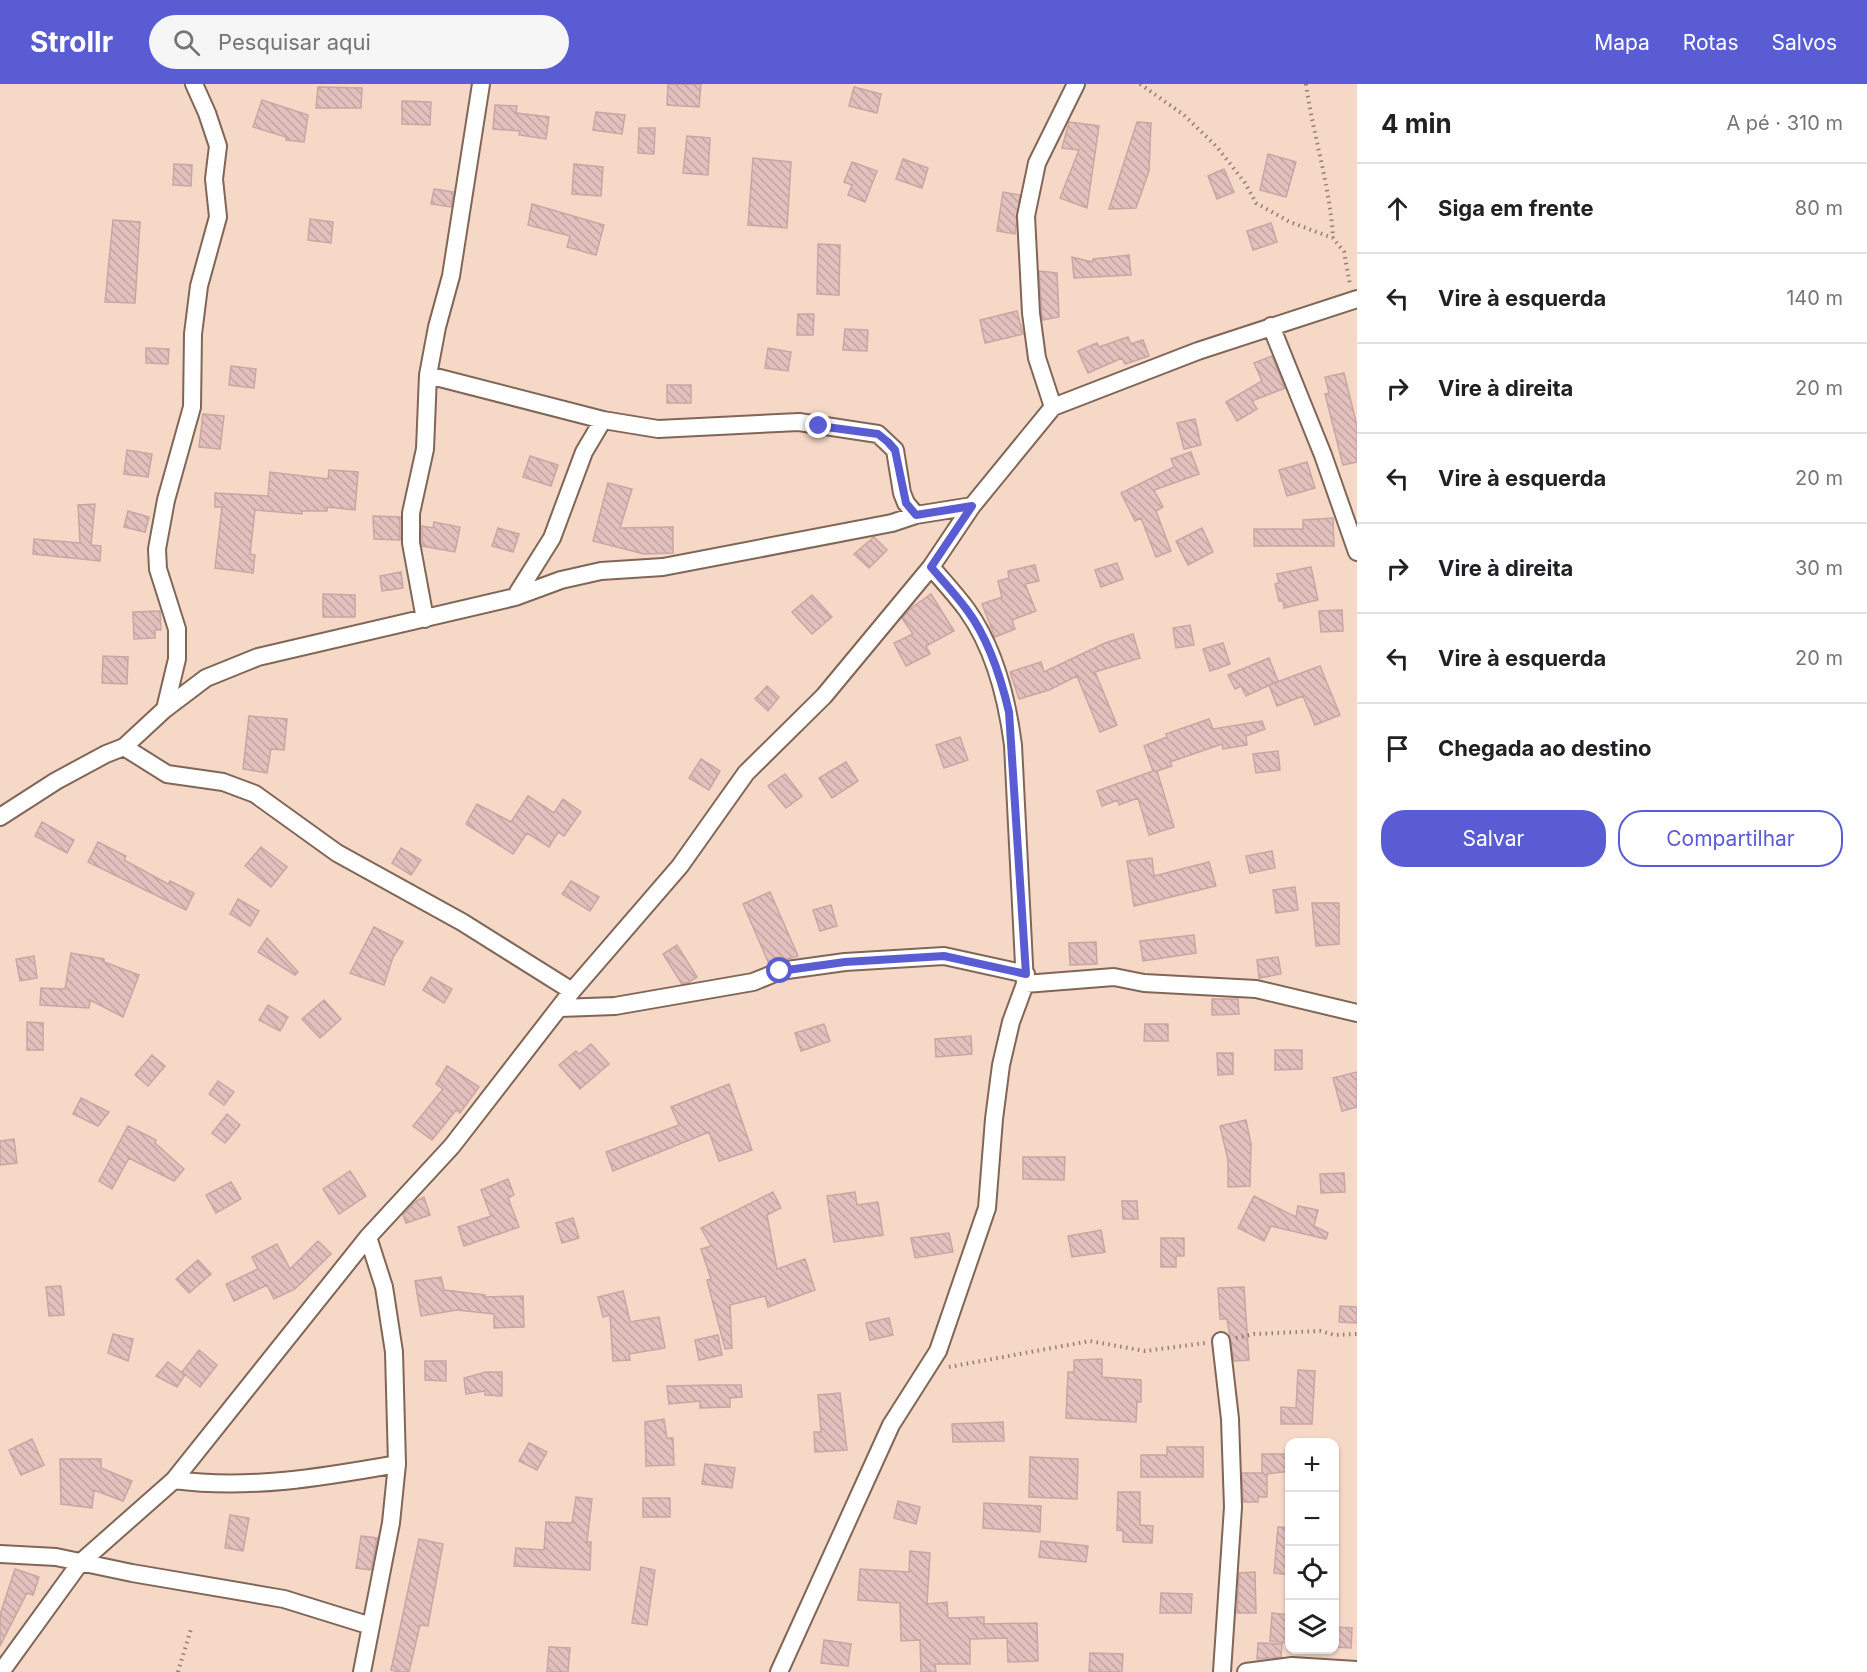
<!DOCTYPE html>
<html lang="pt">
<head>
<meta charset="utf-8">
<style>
  body { margin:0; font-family:Inter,sans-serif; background:#f6f6f6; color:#202124 }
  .controls { position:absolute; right:18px; bottom:18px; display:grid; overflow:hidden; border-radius:12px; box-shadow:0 2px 4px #0004 }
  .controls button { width:54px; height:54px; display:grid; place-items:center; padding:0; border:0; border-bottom:2px solid #e0e0e0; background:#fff; color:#202124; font:30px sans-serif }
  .stop { position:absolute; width:18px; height:18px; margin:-14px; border:4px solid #5a5cd3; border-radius:50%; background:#fff }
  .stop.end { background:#5a5cd3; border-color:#fff; box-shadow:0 2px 6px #0008 }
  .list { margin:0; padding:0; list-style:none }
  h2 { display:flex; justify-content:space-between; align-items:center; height:78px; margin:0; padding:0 24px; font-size:26px }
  h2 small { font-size:20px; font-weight:400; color:#757577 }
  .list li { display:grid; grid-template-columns:39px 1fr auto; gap:18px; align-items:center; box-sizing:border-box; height:90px; padding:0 24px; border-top:2px solid #e0e0e0 }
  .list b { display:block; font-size:22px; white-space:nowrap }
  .list em { font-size:20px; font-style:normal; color:#757577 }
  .actions { display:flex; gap:12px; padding:18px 24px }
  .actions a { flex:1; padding:14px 0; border:2px solid #5a5cd3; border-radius:24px; text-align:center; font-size:21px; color:#5a5cd3 }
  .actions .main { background:#5a5cd3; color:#fff }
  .icon { flex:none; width:33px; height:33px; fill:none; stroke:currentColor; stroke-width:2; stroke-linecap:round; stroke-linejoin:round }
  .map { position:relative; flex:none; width:1357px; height:1588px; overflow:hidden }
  header { display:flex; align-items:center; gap:36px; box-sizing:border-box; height:84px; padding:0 30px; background:#5a5cd3; color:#fff }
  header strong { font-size:28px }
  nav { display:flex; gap:33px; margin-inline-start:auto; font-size:21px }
  .search { width:420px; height:54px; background:#f6f6f6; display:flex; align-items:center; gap:15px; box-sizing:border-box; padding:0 21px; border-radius:33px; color:#757577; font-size:22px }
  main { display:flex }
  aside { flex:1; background:#fff }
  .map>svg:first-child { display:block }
  .building { fill:url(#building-back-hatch); stroke:#c8a6a3; stroke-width:1.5 }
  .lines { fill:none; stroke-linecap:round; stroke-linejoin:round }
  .minor-casing { stroke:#806657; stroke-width:20 }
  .path { stroke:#937e72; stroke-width:4; stroke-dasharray:1.5 4.5; stroke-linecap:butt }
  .minor { stroke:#fff; stroke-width:16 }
  .route { stroke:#5a5cd3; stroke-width:8 }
</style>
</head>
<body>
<header>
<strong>Strollr</strong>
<div class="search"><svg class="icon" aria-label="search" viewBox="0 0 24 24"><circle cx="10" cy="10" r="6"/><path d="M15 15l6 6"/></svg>Pesquisar aqui</div>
<nav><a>Mapa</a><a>Rotas</a><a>Salvos</a></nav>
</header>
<main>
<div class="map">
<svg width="1357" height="1588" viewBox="0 0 1357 1588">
  <defs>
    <pattern id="building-back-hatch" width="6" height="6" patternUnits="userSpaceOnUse" patternTransform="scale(1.5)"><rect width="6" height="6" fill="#e3c0bd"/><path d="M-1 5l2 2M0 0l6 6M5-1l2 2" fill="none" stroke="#c2a4a1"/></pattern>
  </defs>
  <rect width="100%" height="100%" fill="#f6d8c7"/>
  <path class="building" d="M668,0H701L699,23L667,21Z
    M318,3L362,4L361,24H316Z
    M854,3L881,10L877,29L849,22Z
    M262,16L308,31L304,58L286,56V53L253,43Z
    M402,17L431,18L430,41L402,40Z
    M495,21L517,22L516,29L549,33L546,55L519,51L520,47L493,45Z
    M596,28L625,31L622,50L593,46Z
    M1069,38L1099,42L1087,124L1060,114L1079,66L1062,64Z
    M1137,38L1151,39L1149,87L1136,124L1109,125Z
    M639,44H655L654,70L638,69Z
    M687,52L710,54L708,91L683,89Z
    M1268,70L1296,78L1286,113L1260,106Z
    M753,74L791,78L787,144L748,141Z
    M903,75L928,84L922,104L896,95Z
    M852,78L877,87L865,118L848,111L852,101L844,98Z
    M174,80L192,81L191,102L173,101Z
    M574,80L603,83L601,112L572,110Z
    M1224,85L1234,108L1217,115L1208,92Z
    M434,105L453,108L451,123L431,120Z
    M1003,108L1020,111L1015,150L997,147Z
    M532,120L604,141L596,171L567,163L570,152L528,141Z
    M310,135L333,138L331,159L308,156Z
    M113,136L140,138L135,219L105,218Z
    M1271,139L1277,158L1253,166L1247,147Z
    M818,160L840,161L839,211L817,210Z
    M1129,171L1131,191L1074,194L1072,173L1092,178L1093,175Z
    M1039,187L1057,189L1059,233L1042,236Z
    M1017,227L1023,250L985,259L980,236Z
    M798,230H814L813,251H797Z
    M845,245L868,246L867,267L843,266Z
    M1128,253L1131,260L1143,256L1149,272L1125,280L1122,274L1088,289L1078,267L1097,259L1099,263Z
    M146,264L169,265L168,280L146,279Z
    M768,264L791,268L788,287L765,284Z
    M1272,272L1285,304L1252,317L1257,325L1237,337L1226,318L1262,297L1254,279Z
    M231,282L256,285L254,304L229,301Z
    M1344,289L1357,342V378L1343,381L1325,310L1329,309L1325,293Z
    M667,301H691V319H667Z
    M203,330L224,332L220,365L199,363Z
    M1195,335L1201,361L1184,365L1177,339Z
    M127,366L152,370L148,393L124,390Z
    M1191,368L1199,390L1154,406L1163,423L1156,427L1171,467L1156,473L1141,434L1135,437L1121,409L1174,383L1171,375Z
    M530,372L558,381L551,402L523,393Z
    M1307,378L1315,404L1287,412L1279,386Z
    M329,386L358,388L355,426L327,423V427H302V430L255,426L250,470L255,471L253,489L215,484L222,423H215V409L268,412L270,388L328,395Z
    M608,399L632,405L620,444L673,443V469L644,470L593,457Z
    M95,420L91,461L101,462L100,477L33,470L34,455L80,459L78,421Z
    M128,427L149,433L145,448L124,443Z
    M373,432L400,433V456L374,455Z
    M1333,434L1334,462H1254V445H1303V436Z
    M434,438L460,443L455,468L422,462V442L433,444Z
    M498,444L519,450L513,468L492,462Z
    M1202,444L1213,468L1188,481L1176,457Z
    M874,453L887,466L869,484L854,470Z
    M1117,479L1123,495L1101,503L1095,486Z
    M1035,481L1039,497L1025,500L1036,527L1012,536L1015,545L995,553L982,520L1002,513L998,497L1009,494L1008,487Z
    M1311,483L1318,516L1284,524L1283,517H1279L1275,500L1279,499L1277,490Z
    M401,488L403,504L382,507L380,492Z
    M323,510L355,511V533H323Z
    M931,510L954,547L926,562L930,570L906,582L894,559L913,550L902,534L911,524Z
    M812,511L832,533L812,550L792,528Z
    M1342,526L1343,547L1321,548L1319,527Z
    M160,527L161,546H155V554L134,555L133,528Z
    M1190,541L1194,561L1176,564L1173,544Z
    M1133,550L1140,574L1095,588L1117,641L1100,648L1077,592L1049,606L1019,615L1010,588L1041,578L1044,588L1105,559Z
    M1223,559L1230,580L1210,587L1203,565Z
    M103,572L128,573L127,600L102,599Z
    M1269,574L1278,597L1246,612L1241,602L1235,605L1228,591Z
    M1320,582L1340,631L1315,641L1303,612L1277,622L1269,601Z
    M767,602L779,613L768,627L755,615Z
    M249,632L287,635L284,666L271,665L267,689L243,685Z
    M1209,635L1213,645L1262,637L1265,645L1246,652L1247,661L1223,665L1222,660L1170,678L1172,682L1157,687L1174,743L1149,751L1138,714L1119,721L1118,716L1102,722L1097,707L1153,687L1144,662L1167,653L1166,650Z
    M960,653L968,676L944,684L936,661Z
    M1278,667L1280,686L1256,689L1253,670Z
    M701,675L720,687L709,706L689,694Z
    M846,678L858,697L832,714L819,694Z
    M785,690L802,712L786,724L768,702Z
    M528,712L554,729L563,715L581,728L564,752L558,748L549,763L527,749L513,770L466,740L477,720L511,738Z
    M42,738L74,756L67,769L35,752Z
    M98,758L126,772L124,776L168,800L170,797L194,809L186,826L88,778Z
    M261,763L287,783L271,803L245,782Z
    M401,764L421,776L411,791L392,779Z
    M1272,767L1275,784L1250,789L1246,772Z
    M1152,774L1154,792L1209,778L1216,802L1134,822L1127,777Z
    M571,797L599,813L590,827L562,810Z
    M1295,803L1298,826L1276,829L1273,806Z
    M770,808L798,872L769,880L743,820Z
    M238,815L259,827L250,842L230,830Z
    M1312,819H1339V860L1316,862Z
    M831,821L837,842L820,847L813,826Z
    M374,843L403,858L393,873L384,901L350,889Z
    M1194,851L1196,869L1143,877L1140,857Z
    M267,854L298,888L295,891L258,868Z
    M1096,858L1097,880L1070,881L1069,859Z
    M677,861L697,893L689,898L682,900L663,870Z
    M71,869L104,875V878L139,891L123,933L90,916L89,924L40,921L41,904L65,905Z
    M34,872L37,894L20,897L16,875Z
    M1278,873L1281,890L1259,894L1257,876Z
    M431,893L452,905L444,919L423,906Z
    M1212,915H1238L1239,930L1212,931Z
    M324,916L341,935L320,954L302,935Z
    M268,921L288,933L280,947L259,936Z
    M27,938L43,939V966H27Z
    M824,940L830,957L801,967L795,949Z
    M1145,940H1168V957H1144Z
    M971,952L972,970L936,973L935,955Z
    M591,960L609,980L580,1005L559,981L576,967L579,970Z
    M1275,966H1302V985L1275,986Z
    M1217,969H1233V990L1218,991Z
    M152,971L165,982L148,1002L135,991Z
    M447,982L479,1003L460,1029L456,1026L432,1056L413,1042L443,1005L436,1000Z
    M1357,988V1023L1342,1027L1333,994Z
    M218,997L234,1008L224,1021L209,1010Z
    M729,1000L752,1066L719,1077L709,1048L613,1087L606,1068L679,1041L671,1023Z
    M81,1014L109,1028L98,1042L73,1030Z
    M227,1030L240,1041L225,1059L212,1049Z
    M1246,1036L1251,1060L1250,1102L1228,1103V1076L1220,1042Z
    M128,1042L156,1056L155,1059L184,1085L174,1097L129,1074L112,1105L99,1097Z
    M14,1055L17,1079L0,1081V1057Z
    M1023,1073H1065L1064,1096L1023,1095Z
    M350,1087L366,1112L339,1130L323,1105Z
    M1344,1089L1345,1108L1321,1109L1320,1090Z
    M508,1095L514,1111L508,1114L519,1143L464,1162L458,1143L491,1132L481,1106Z
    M231,1098L241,1115L216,1129L206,1111Z
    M773,1108L781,1124L767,1131L777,1185L805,1175L815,1206L768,1223L765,1212L730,1221L732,1264L725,1265L707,1196L711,1195L701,1165L711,1162L701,1144Z
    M855,1108L857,1121L878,1118L883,1151L834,1158L827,1112Z
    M1254,1112L1296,1133L1298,1122L1318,1126L1314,1142L1328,1149L1326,1155L1271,1142L1264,1157L1238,1144Z
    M424,1113L430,1131L406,1139L403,1131L416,1117Z
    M1122,1117H1137L1138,1135H1123Z
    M573,1134L579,1154L562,1159L556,1139Z
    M1101,1146L1105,1168L1072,1173L1068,1152Z
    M949,1149L953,1168L915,1174L911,1154Z
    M1161,1154H1184V1172H1176V1183H1161Z
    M318,1157L331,1170L295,1205L274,1215L267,1201L234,1217L226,1200L258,1185L252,1173L277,1160L290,1185Z
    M198,1176L211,1190L189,1209L176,1195Z
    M441,1193L444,1206L485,1211V1213L523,1212L524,1243L494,1244V1230L457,1226L421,1232L415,1197Z
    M61,1202L64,1231L49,1232L46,1203Z
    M1244,1203L1249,1276L1234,1277L1227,1235H1220L1218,1204Z
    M623,1207L630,1238L659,1233L665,1264L629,1270L630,1276L613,1277L610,1231L603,1233L598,1213Z
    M1340,1222L1357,1223V1239L1339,1238Z
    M889,1234L893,1251L870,1256L866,1239Z
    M113,1250L133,1255L128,1277L108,1269Z
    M718,1251L722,1271L699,1276L695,1256Z
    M199,1266L217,1281L200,1303L182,1288Z
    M1102,1275V1293L1141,1296V1318H1137L1136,1338L1066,1334L1068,1288H1074V1276Z
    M425,1277H446V1297L425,1296Z
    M168,1278L185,1291L177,1303L156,1292Z
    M1298,1286L1315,1287L1312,1340H1281V1323L1296,1324Z
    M486,1288H502V1312L485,1311V1307L466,1310L464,1294Z
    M713,1301H741L742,1313L730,1314V1323L700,1324V1317L669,1320L667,1302Z
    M840,1309L847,1366L815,1368L814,1348H821L818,1311Z
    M664,1335L667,1354H673L674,1381L646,1382L645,1338Z
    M1003,1338L1004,1357L953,1358L952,1340Z
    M32,1355L44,1381L21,1391L9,1366Z
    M529,1359L547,1368L537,1386L519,1377Z
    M1167,1363H1203V1393H1141V1371H1167Z
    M1262,1370H1290V1387L1267,1390V1413H1258V1418H1243L1242,1389H1262Z
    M1030,1373L1078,1375L1077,1415L1029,1413Z
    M60,1375H101V1384L132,1397L123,1417L94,1406L92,1424L61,1420Z
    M705,1380L735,1384L732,1404L702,1400Z
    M1118,1408H1140V1441L1153,1442L1152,1459L1123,1458V1447L1117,1446Z
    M576,1413L592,1415L587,1458H591L590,1486L514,1482L516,1464L544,1466L546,1438L572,1439Z
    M643,1414H670V1433H643Z
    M898,1417L920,1423L916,1440L894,1434Z
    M984,1419L1041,1422L1040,1448L983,1444Z
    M230,1431L249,1434L243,1467L225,1464Z
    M1278,1443L1290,1444V1491L1274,1489Z
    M361,1452L377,1454L371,1486L356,1484Z
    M419,1455L443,1460L428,1542L420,1541L409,1588H399L391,1586Z
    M1041,1457L1088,1462L1086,1478L1039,1473Z
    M910,1467L930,1469L927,1520L947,1518L948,1534L984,1533V1540L1037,1539L1038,1577L1008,1578L1007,1554L970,1555V1580H935L936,1588H921L920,1556L901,1557L900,1519L858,1516L860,1485L909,1488Z
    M641,1483L655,1486L647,1541L632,1539Z
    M15,1485L39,1493L33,1511L27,1509L0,1562V1531Z
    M1255,1488L1256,1529H1237L1239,1489Z
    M1161,1509L1192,1510L1191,1529H1160Z
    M1272,1529L1290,1531V1559L1270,1557Z
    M1335,1543L1352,1544L1351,1564L1335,1563Z
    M824,1556L851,1560L848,1582L821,1579Z
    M1258,1559L1282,1560L1281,1573L1257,1575Z
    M549,1563L570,1564L568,1588H547Z
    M1090,1569L1123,1570L1122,1588H1089Z"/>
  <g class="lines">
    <defs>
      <path id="minor" d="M1271,242L1323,371L1357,468
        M428,291L603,336L658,345L799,338L878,350L895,366L902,409L906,419L916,431
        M1053,323L1037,274L1031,229L1026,132L1037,79L1076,0
        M515,513L552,454L584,368L603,336
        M425,535L411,459V429L425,365L428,291L437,243L451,192L481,0
        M165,625L177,575V545L158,485L157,465L166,416L192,323L193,250L199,202L218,133L214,95L218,62L207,29L194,0
        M124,663L167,690L223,698L255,710L337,769L462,838L572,907
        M0,733L56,697L106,670L124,663L165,625L206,594L258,573L515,513L561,496L601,487L663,483L892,439L916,431L972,422
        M1025,900L1114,893L1144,899L1256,905L1357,929
        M560,924L615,922L753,898L780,887L845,878L944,872L1026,890
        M1221,1257L1230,1335L1233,1423L1222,1588
        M174,1396C250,1406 323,1393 397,1380
        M0,1470L56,1473L132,1489L284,1515L371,1542
        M1,1588L80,1479L174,1396L368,1153L452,1062L572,907L680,782L746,689L824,612L931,483L972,422L1053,323L1198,267L1357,215
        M362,1588L391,1439L397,1380L394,1268L384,1203L368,1153
        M779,1588L891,1341L938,1267L987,1124L994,1035L1001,981L1011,938L1025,900L1013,661C1007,615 995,565 967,526C956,511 943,497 931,483
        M1246,1588L1292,1582L1357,1586"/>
    </defs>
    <use href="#minor" class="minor-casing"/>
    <path class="path" d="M1140,0L1184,31L1217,63L1245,99L1256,119L1290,138L1333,154L1344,168L1350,201
      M1306,0C1313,52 1330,101 1333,154
      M1236,1254L1254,1250L1320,1247L1335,1251L1357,1250
      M949,1283L1090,1257L1145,1267L1205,1259
      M178,1588L191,1545"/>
    <use href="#minor" class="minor"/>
  </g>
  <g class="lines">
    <path class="route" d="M780,887L845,878L944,872L1026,890L1009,628C1001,594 988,554 967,526C956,511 943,497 931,483L972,422L916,431L906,419L895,366L888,358L878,350L819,342"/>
  </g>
</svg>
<div class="controls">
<button>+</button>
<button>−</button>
<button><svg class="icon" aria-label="locate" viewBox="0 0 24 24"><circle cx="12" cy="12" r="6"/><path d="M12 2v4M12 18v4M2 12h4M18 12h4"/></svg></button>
<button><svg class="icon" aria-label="layers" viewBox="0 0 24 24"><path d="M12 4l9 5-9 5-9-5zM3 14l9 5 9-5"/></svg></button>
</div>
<div class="stop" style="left:780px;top:887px"></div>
<div class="stop end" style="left:819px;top:342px"></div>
</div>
<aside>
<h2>4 min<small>A pé · 310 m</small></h2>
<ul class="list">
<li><svg class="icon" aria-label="ahead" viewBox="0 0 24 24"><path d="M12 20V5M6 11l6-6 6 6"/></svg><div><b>Siga em frente</b></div><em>80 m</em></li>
<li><svg class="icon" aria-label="left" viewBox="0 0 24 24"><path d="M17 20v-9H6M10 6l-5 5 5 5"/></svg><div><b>Vire à esquerda</b></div><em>140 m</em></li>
<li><svg class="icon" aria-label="right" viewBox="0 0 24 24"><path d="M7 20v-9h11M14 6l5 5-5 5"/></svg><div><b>Vire à direita</b></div><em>20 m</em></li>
<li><svg class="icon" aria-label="left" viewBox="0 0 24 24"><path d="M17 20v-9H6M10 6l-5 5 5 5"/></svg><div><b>Vire à esquerda</b></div><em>20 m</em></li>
<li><svg class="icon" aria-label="right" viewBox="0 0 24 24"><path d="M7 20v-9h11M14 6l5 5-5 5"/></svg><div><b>Vire à direita</b></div><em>30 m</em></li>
<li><svg class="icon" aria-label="left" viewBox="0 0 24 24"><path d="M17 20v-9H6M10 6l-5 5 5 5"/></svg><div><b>Vire à esquerda</b></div><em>20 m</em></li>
<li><svg class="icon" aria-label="arrive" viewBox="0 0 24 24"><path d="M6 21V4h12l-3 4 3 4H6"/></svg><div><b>Chegada ao destino</b></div></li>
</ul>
<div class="actions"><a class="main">Salvar</a><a>Compartilhar</a></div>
</aside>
</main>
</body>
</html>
